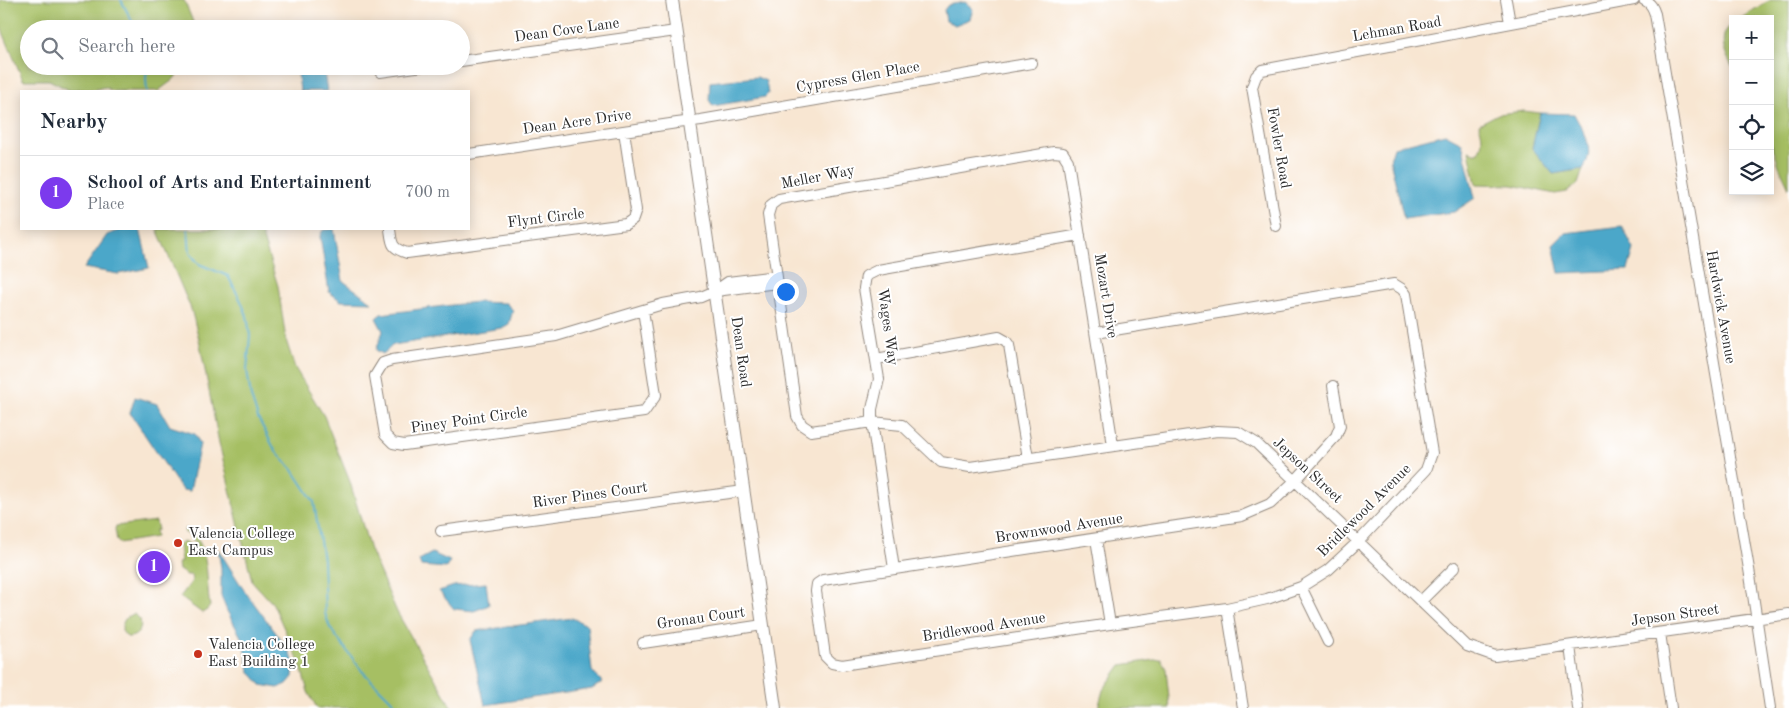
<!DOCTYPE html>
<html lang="en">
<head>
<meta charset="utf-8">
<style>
  body { margin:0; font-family:"Old Standard TT",serif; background:#f6f6f7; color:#1f2937 }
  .controls { position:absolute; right:15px; top:15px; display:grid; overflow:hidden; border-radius:0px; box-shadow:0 2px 12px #0003 }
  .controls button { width:45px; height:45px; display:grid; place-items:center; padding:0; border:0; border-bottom:1px solid #e0e1e3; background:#fff; color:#1f2937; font:25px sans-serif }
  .you { position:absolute; left:785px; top:291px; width:18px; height:18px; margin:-12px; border:4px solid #fff; border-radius:50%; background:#1a73e8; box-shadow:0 0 0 8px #1a73e833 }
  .badge { display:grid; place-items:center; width:32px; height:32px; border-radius:50%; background:#7c3aed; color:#fff; font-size:16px; font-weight:700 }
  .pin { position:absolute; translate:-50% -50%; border:2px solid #fff; box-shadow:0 1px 5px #0006 }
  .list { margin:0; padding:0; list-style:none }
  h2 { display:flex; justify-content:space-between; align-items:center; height:65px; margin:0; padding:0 20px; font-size:21px }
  h2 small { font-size:16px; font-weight:400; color:#747a83 }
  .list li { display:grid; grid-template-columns:32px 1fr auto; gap:15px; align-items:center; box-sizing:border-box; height:75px; padding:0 20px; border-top:1px solid #e0e1e3 }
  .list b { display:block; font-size:19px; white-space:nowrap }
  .list p { margin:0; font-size:16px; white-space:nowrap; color:#747a83 }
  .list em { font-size:16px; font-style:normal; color:#747a83 }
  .icon { flex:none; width:28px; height:28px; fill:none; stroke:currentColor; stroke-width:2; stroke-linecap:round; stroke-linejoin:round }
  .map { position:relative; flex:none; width:1789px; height:708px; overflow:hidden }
  .search { position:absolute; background:#fff; box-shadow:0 2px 12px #0003; left:20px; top:20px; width:450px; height:55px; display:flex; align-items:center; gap:12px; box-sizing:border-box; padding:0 18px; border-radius:28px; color:#747a83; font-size:19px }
  .panel { position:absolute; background:#fff; box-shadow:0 2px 12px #0003; left:20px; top:90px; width:450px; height:140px; border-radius:0px }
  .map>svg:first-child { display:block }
  .green { fill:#a6bf64; stroke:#687548 }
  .water { fill:#4ba7c9; stroke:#3b697a }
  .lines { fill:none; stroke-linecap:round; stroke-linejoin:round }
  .stream { stroke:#4ba7c9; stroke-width:2 }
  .minor-casing { stroke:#92887e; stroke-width:12 }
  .major-casing { stroke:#92887e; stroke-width:14 }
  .minor { stroke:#fff; stroke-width:10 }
  .major { stroke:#fff; stroke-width:12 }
  .poi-dot { fill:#c8321e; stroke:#fff; stroke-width:2 }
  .labels { text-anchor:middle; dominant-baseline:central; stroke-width:4; stroke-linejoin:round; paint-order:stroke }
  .street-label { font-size:15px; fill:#2b2b2b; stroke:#fff }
  .poi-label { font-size:15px; fill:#2b2b2b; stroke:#fff; text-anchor:start }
</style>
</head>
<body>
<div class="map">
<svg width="1789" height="708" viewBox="0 0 1789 708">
  <rect width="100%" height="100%" fill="#fff"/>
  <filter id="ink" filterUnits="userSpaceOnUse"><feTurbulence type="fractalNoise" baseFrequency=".02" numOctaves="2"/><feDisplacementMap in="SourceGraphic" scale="10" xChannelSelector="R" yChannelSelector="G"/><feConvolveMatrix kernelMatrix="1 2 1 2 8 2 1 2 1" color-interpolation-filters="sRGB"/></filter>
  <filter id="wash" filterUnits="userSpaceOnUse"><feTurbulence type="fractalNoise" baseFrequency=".0096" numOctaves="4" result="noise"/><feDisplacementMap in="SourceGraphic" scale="20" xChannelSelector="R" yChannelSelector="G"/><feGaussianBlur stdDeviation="1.12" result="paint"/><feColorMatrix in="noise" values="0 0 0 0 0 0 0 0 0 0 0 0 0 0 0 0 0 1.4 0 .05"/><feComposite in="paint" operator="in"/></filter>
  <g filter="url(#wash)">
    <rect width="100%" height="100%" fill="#f8e6d2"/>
    <path class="green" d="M0,0H184L196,29H29V66H184L173,80L158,91H112L105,87L87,91L78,89L71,91L49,80H23L0,25Z
      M1771,0H1789V188L1779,166L1770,139V19H1740L1761,5Z
      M1733,24V68C1725,54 1716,35 1733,24Z
      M1524,111L1540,113L1532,148L1553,174L1583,169L1578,184L1567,192L1555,194L1512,185L1476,184L1469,151L1474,153H1478C1484,143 1482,134 1479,124L1498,114Z
      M157,229H260L278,286L286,340L295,368L324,416L350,482L370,550L397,612L452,708H317L308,692L300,664L273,604L252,581L219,443L199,339L191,309Z
      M156,521L158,530H155L156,537L119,543L117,541L115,529L116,526Z
      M186,528C212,544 205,581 210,606L207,610L202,613L180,597L192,581L191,575H187L179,570L178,563L181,562L179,546L177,545L185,541L195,548L197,544L195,541L191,539L188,533H185L184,530Z
      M134,614L140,619C143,629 137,638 127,637L122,631C122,622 125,616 134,614Z
      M1161,659L1166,669L1170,708H1098L1103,690L1121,665Z"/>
    <path class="water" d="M965,2L973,9L970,19L955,25L946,21L944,10L948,5Z
      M297,66H323L327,91H300Z
      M757,77L766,81L768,94L765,97L713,106L709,100L710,82Z
      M1540,113L1574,114C1584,133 1596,148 1583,169L1553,174L1532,148Z
      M1445,134L1462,143L1475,198L1454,212L1404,219L1390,160L1394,147Z
      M1622,226L1634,249L1628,270L1559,273L1553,245L1565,233Z
      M123,229H140L149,268L118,274L84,268L107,235Z
      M334,229L343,281L372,302L341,301L329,292L320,236L323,230Z
      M476,302L506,303L513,310L509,324L502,328L393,345L383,354L376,350L383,331L376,318L381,314Z
      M135,397L157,404L170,426L195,434L200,444L190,491L182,490L130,413Z
      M218,549L244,590L288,649L294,662L293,677L287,684L278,688L261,685L249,671L246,653L240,635L227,611L221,596V568Z
      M432,553L450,561L446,568L421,566L419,560Z
      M486,583L489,605L474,611L454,609L439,591L454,586Z
      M572,618L587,625L592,671L603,682L592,689L485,705L470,640L476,631Z"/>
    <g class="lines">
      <path class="stream" d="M121,0L136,29
        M147,91L146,79L147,66
        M188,229L190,253L199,264L228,276L241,301L247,316L250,335L247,370L251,397L258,418L275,450L293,470L314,502L323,560L325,613L330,628L362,671L399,708"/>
    </g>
  </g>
  <g filter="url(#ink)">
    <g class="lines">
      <defs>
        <path id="minor" d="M1506,0L1510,23
          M1644,0C1651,3 1653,8 1655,14L1750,575L1770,708
          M461,61L676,31
          M380,72L423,66
          M469,154L677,123L701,120L1032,63
          M1276,226L1252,87L1256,76L1262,70L1634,0
          M390,229C392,244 391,248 407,253L626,224L633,219L636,210L624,131
          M716,291L777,283
          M643,310L656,395L644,412L404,445L393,443L385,435L375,376L383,363L392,360L556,336L663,304L701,297L715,291L728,282L776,276
          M1096,333L1394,284L1402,289L1406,294L1432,453L1426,470L1359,541L1328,570L1301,587L1267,599L1227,608L1110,624L842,665L832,663L825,656L816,591L817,584L823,580L1242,516L1270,504L1295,481L1336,436L1340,426L1333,386
          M876,359L999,337L1006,341L1009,345L1028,458
          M1113,445L1068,161L1063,153L1054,152L779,199L771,205L768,215L797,416L802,425L811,431L872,422L902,425L941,462L970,467L1217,431L1238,432L1256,443L1467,646L1495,656L1789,614
          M441,531L744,491
          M1096,539L1110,624
          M894,569L872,422V409L879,379L864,288L866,276L878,270L1080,235
          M1301,587L1328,642
          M1421,601L1455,567
          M1227,608L1243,708
          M1660,633L1671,708
          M643,643L763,625
          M1570,646L1578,708"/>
        <path id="major" d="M672,0L775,708"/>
      </defs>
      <use href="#minor" class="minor-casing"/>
      <use href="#major" class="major-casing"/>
      <use href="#minor" class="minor"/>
      <use href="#major" class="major"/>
    </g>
  </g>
  <g class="poi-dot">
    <circle cx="178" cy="543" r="5"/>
    <circle cx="198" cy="654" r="5"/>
  </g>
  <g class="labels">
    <g class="street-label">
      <text transform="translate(1397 30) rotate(-10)">Lehman Road</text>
      <text transform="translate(567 31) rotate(-8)">Dean Cove Lane</text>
      <text transform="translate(858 78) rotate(-10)">Cypress Glen Place</text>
      <text transform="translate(577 123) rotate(-8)">Dean Acre Drive</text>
      <text transform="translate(1278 148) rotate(80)">Fowler Road</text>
      <text transform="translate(818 178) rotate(-11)">Meller Way</text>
      <text transform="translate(546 219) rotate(-7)">Flynt Circle</text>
      <text transform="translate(1105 296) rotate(81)">Mozart Drive</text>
      <text transform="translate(1720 307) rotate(80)">Hardwick Avenue</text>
      <text transform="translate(887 327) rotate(82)">Wages Way</text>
      <text transform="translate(740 352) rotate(82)">Dean Road</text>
      <text transform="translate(469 421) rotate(-8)">Piney Point Circle</text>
      <text transform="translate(1307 471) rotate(43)">Jepson Street</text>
      <text transform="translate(590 496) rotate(-8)">River Pines Court</text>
      <text transform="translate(1365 511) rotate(-45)">Bridlewood Avenue</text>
      <text transform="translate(1059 529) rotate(-9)">Brownwood Avenue</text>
      <text transform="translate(1675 616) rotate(-8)">Jepson Street</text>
      <text transform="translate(701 619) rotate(-8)">Gronau Court</text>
      <text transform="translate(984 628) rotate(-9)">Bridlewood Avenue</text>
    </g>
    <g class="poi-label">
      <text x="188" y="534">Valencia College<tspan x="188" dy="17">East Campus</tspan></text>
      <text x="208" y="645">Valencia College<tspan x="208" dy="17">East Building 1</tspan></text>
    </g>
  </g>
</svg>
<div class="controls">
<button>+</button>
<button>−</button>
<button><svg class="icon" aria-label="locate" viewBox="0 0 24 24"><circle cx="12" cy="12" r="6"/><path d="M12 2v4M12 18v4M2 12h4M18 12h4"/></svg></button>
<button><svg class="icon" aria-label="layers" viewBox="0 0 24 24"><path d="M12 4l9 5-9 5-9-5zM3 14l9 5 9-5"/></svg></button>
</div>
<div class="you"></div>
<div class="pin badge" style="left:154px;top:567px">1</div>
<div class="search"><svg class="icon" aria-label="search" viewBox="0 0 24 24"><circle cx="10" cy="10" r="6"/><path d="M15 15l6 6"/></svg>Search here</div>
<section class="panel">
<h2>Nearby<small></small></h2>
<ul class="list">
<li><span class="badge">1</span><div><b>School of Arts and Entertainment</b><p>Place</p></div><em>700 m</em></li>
</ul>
</section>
</div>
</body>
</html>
